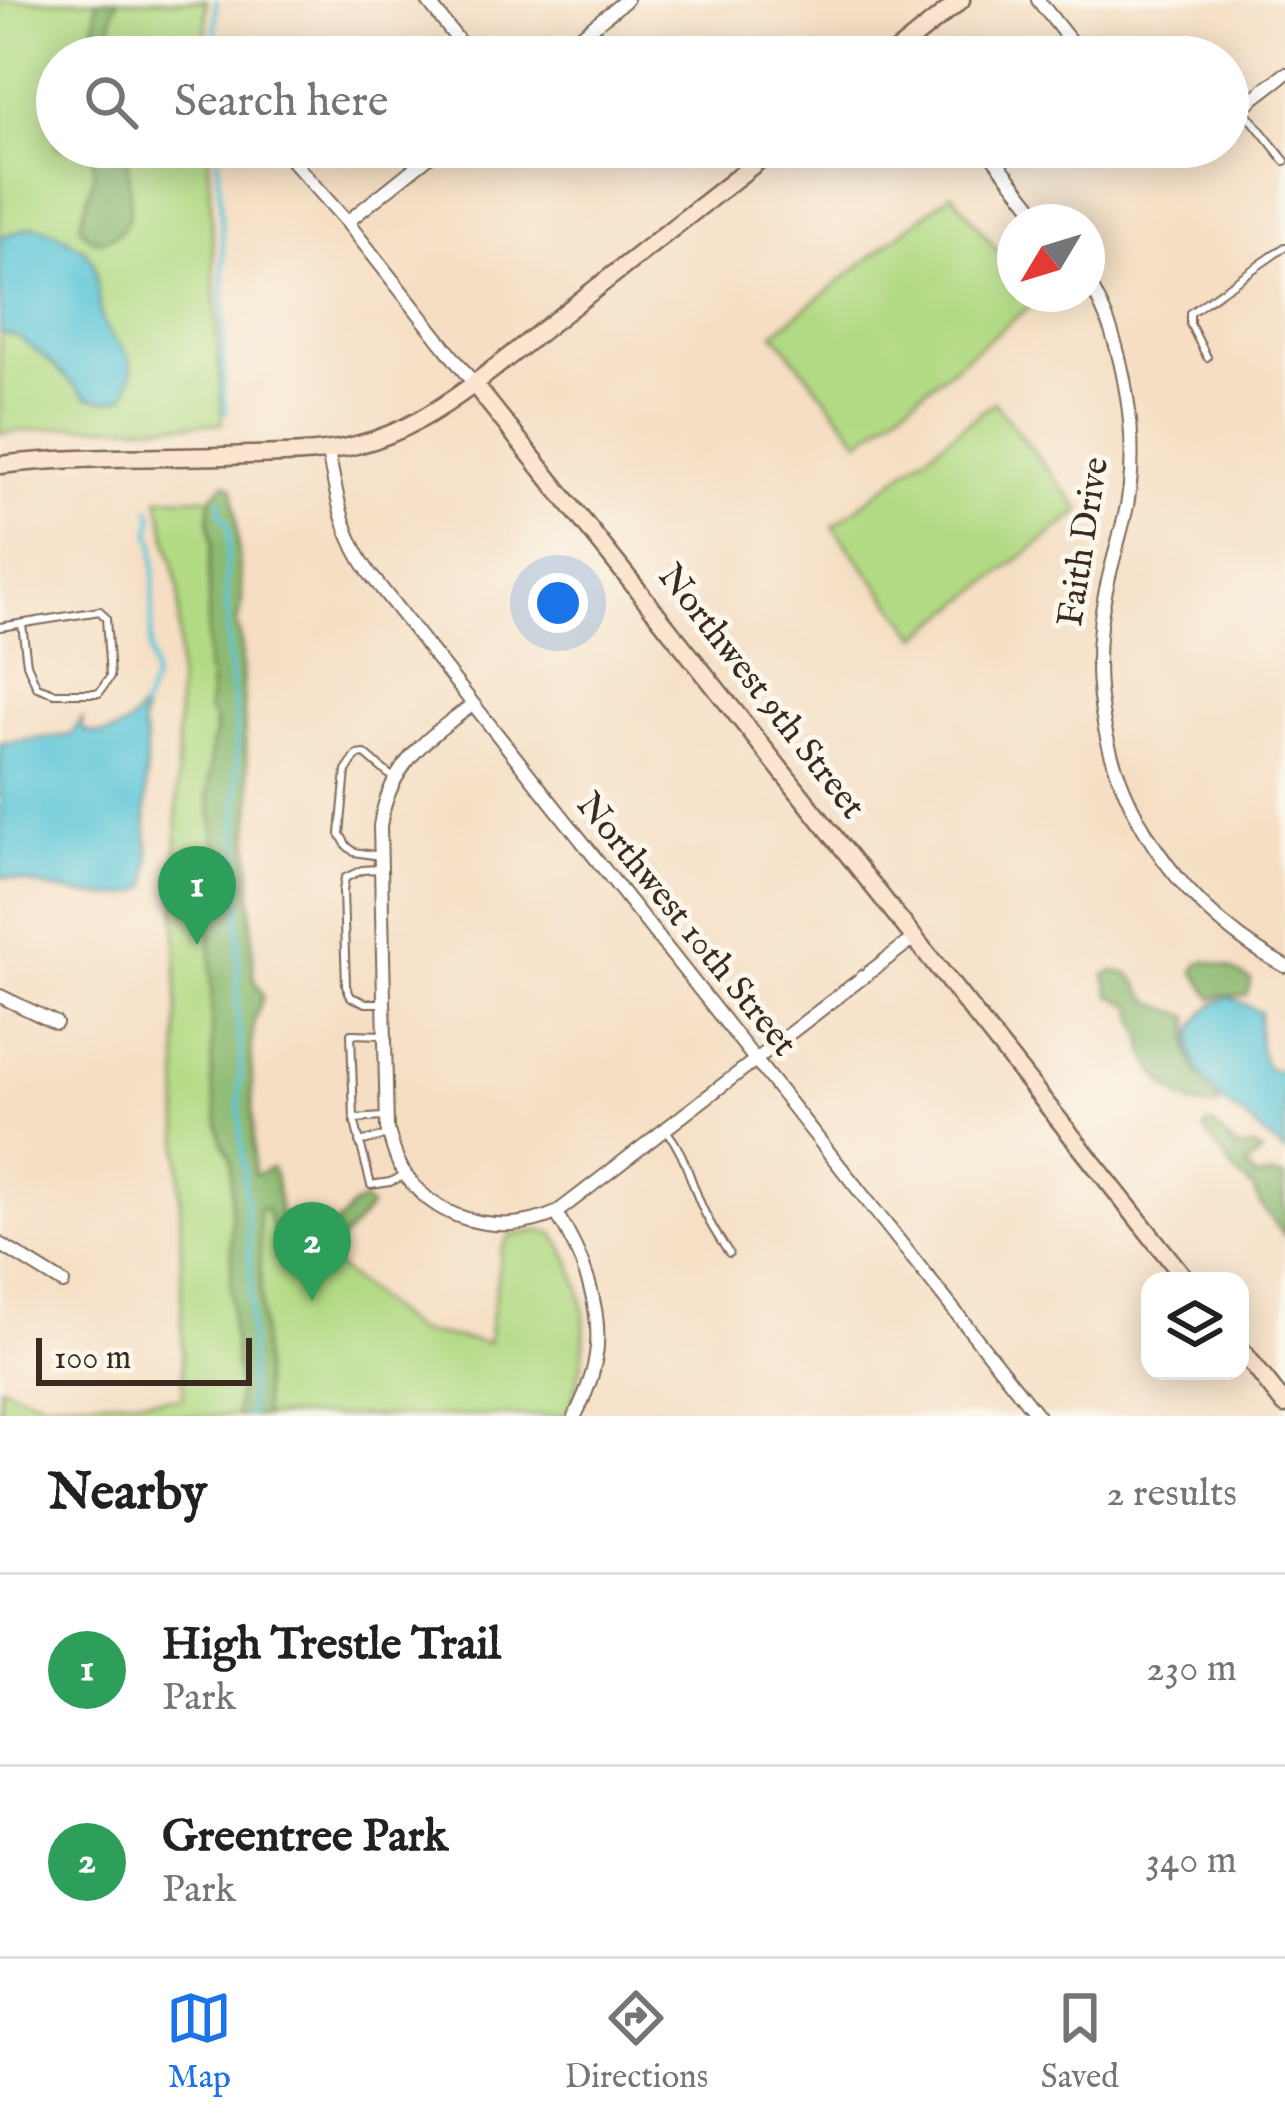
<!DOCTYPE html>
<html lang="en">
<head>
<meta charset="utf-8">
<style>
  body { margin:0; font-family:"IM FELL English",serif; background:#f6f6f6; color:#202124 }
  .controls { position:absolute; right:36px; bottom:36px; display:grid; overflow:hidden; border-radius:24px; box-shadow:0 6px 30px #0003 }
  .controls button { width:108px; height:108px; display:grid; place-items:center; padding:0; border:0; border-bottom:3px solid #e0e0e0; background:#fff; color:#202124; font:60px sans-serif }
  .compass { position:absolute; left:997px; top:204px; width:108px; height:108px; border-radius:50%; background:#fff; box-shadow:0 6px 30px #0003; rotate:232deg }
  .scale { position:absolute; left:36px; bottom:30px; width:216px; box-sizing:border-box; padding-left:12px; border:6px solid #3b2a1e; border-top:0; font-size:33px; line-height:42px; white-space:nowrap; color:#3b2a1e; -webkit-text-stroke:9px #fbf7ec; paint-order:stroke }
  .you { position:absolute; left:558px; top:603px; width:42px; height:42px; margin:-30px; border:9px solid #fff; border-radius:50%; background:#1a73e8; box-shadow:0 0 0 18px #1a73e833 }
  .badge { display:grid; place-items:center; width:78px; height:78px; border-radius:50%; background:#1a73e8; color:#fff; font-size:39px; font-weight:700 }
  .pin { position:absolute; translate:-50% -99px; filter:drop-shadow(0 3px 6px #0008) }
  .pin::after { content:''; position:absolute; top:63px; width:42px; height:36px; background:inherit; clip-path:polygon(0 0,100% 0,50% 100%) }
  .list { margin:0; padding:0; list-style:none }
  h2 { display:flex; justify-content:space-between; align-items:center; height:156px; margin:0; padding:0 48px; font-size:51px }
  h2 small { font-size:39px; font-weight:400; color:#757577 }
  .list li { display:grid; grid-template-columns:78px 1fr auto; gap:36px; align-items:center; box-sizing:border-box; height:192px; padding:0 48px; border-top:3px solid #e0e0e0 }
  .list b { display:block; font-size:45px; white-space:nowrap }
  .list p { margin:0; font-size:39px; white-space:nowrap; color:#757577 }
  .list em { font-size:39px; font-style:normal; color:#757577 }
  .icon { flex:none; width:66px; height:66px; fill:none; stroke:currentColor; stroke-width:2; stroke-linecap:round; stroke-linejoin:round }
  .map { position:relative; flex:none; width:1285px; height:1416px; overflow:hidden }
  .search { position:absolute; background:#fff; box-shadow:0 6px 30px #0003; left:36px; right:36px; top:36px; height:132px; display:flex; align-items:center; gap:30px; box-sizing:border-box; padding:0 42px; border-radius:66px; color:#757577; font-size:45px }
  .sheet { height:540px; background:#fff }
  nav { display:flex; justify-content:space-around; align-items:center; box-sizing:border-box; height:168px; border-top:3px solid #e0e0e0; background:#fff; font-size:33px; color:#757577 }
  nav a { display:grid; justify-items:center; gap:6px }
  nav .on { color:#1a73e8 }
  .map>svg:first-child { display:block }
  .green { fill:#b2da84; stroke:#768251; stroke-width:3 }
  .forest { fill:#8dba72; stroke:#647248; stroke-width:3 }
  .water { fill:#5cc6d8; stroke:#4c787b; stroke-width:3 }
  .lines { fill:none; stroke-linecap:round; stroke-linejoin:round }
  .stream { stroke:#5cc6d8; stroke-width:4.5 }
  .lane-casing { stroke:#7c6958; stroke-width:10 }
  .street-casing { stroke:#7c6958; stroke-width:16 }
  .secondary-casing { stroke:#7c6958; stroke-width:21 }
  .lane { stroke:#fff; stroke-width:6 }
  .street { stroke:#fff; stroke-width:12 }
  .secondary { stroke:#fce5cf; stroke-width:16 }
  .labels { text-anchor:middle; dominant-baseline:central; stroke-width:10; stroke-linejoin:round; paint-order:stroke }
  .street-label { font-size:36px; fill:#3b2a1e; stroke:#fbf7ec }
</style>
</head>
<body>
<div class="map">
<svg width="1285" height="1416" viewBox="0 0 1285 1416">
  <rect width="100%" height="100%" fill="#fbf7ec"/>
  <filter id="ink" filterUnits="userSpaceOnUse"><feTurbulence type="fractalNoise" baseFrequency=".00833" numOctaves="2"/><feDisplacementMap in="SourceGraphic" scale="24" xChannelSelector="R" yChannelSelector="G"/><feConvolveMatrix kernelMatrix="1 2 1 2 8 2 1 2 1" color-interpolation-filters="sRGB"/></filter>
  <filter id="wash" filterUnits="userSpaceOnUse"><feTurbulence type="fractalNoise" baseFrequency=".004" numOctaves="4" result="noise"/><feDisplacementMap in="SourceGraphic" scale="48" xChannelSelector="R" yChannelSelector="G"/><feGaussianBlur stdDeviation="2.7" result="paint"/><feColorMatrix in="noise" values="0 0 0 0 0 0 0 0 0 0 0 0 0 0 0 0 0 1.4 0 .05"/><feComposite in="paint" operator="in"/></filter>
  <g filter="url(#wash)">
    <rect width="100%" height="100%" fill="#f5dec3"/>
    <path class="green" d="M0,0H206L207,57H57V147H208L222,424L69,427L0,433Z
      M952,193L1015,273V294H1032L1037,301L860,441L774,333Z
      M994,402L1081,511L918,637L833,527Z
      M226,497L212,652L216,771L214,884L244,1191L415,1331L488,1343L501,1250L510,1236L537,1231L553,1233C594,1288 591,1356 566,1416H0V1386L42,1402L183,1398L176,914L179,591L158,498Z"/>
    <path class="forest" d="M97,0H118C108,22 109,36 121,57H92Z
      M92,147H129C122,177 148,230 102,240C91,242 85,234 80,225L94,174Z
      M225,483L233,488L242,592V606L237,622L241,641L245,741L252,800L249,828L253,964L254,978L263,996L255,1018L251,1045L254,1173L256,1175L271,1168L275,1175L281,1216L295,1230L302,1250L343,1218L352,1206L363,1201L370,1207C354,1231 323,1259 296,1269L283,1253L265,1208L259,1207L264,1416H236L238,1392L231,1316V1159L221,1141L212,1084L210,857L215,841L208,794L212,742L216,732V722L208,710L211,681L207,667L209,564L212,544L209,518L210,499Z
      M1206,961L1228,967L1251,980L1247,996L1223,995L1213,999L1194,971L1199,964Z
      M1114,971C1140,972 1136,990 1152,1001C1165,1010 1177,1010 1190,1017C1191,1028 1187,1038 1189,1048C1192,1069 1206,1087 1220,1102L1218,1106C1187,1113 1156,1081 1145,1053C1142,1046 1145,1042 1142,1035C1138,1024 1134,1019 1134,1007L1110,995L1105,975Z
      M1213,1124C1227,1139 1234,1154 1254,1147L1262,1153L1246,1167L1257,1178L1272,1175L1285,1178V1236L1261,1205L1254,1189L1236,1173L1206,1133L1204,1130L1206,1125Z"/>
    <path class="water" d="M34,226C49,228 55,232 68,240C73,244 79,246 84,250C103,266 94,300 103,322C119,357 143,348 125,397L105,401L86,397L48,360L19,337L0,332V237Z
      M141,709L144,711L142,727L146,739V823L150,859L148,886C121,911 35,884 0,876V743L71,735L82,718L83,730C107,740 127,731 141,709Z
      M1229,996L1260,1012C1257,1031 1258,1050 1267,1068L1285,1073V1153C1275,1145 1266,1136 1256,1127C1246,1118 1235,1112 1225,1103C1184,1067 1175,1021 1229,996Z"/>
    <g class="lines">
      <path class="stream" d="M215,57L216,0
        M217,147L223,251V395L226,413
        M220,499V513L228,524L229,532L226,576L229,659L236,720L239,905L237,1008L241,1055L239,1106L251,1280L249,1416
        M142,710L154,680L150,651L154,571V544L150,534L153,518L150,509"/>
    </g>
  </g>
  <g filter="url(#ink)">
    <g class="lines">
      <defs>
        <path id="lane" d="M1244,110L1285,161
          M1207,357L1190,324V313L1285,247
          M0,627L100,611L106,618L110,677L99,693H54L37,687L27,664L22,624
          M380,856L354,852L347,846L340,834L346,771L357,755L365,754L393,778
          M378,869L362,870L345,878L343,891L346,986L351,997L366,1003H384
          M385,1035L351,1034L354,1119L371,1185L390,1182L406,1175
          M354,1119L383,1117
          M666,1130C682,1150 687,1169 696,1192C704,1215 715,1233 729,1253
          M359,1142L389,1135"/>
        <path id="street" d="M427,0L471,57
          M1038,0L1083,57
          M554,57L626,0
          M1228,118L1285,74
          M280,147L347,222L474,384
          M985,147L1044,222
          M1155,147L1168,164L1190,147
          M347,222L441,147
          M1087,280C1126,341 1142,449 1124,519C1115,555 1104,589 1100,626C1084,766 1163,900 1285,966
          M328,451C337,498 342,534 370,574L1038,1416
          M472,705C426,739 389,765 380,826L387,1128C391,1140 394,1153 399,1164C429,1221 500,1238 556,1213L914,938
          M0,996L56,1023
          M556,1213C582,1253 605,1312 595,1361C592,1380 583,1399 575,1416
          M0,1244L63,1283"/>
        <path id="secondary" d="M890,57L961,0
          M474,384L1187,1281
          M0,465C83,455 167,459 250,455C286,454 325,454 360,444C403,433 439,410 474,384L776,147
          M1240,1348L1285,1405"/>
      </defs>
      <use href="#lane" class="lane-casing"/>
      <use href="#street" class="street-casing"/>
      <use href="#secondary" class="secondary-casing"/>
      <use href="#lane" class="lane"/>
      <use href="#street" class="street"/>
      <use href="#secondary" class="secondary"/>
    </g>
  </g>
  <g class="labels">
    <g class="street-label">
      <text transform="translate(1084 542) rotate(-81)">Faith Drive</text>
      <text transform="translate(761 692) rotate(52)">Northwest 9th Street</text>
      <text transform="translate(686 925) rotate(51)">Northwest 10th Street</text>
    </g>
  </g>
</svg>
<div class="controls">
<button><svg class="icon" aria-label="layers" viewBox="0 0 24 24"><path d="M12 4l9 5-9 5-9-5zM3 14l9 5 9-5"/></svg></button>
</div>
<svg class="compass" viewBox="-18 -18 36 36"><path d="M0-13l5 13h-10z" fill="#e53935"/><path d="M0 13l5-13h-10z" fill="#757577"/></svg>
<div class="scale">100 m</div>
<div class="you"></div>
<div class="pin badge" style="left:197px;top:945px;background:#2e9e5b">1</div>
<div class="pin badge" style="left:312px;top:1301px;background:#2e9e5b">2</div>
<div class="search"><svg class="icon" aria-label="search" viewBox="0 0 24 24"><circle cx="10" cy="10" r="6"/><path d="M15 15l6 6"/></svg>Search here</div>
</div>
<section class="sheet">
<h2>Nearby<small>2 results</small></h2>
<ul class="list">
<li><span class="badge" style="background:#2e9e5b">1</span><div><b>High Trestle Trail</b><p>Park</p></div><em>230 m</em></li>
<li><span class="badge" style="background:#2e9e5b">2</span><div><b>Greentree Park</b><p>Park</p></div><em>340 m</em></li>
</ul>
</section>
<nav>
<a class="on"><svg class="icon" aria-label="map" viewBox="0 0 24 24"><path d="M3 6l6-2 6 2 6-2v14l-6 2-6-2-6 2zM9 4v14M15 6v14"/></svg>Map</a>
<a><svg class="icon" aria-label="directions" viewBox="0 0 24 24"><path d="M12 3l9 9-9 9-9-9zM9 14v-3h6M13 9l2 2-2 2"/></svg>Directions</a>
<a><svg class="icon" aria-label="saved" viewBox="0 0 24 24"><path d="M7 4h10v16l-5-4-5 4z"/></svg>Saved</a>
</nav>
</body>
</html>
